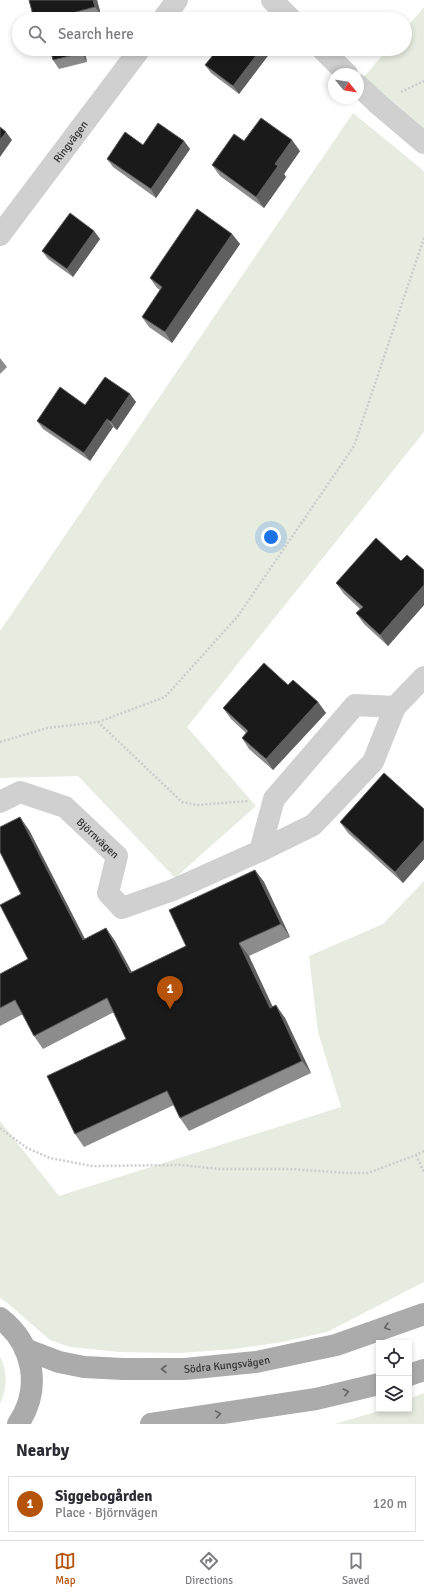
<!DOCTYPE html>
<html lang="en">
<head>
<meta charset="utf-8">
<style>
  body { margin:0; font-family:Signika,sans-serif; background:#f7f7f7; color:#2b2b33 }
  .controls { position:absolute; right:12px; bottom:12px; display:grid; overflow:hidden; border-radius:0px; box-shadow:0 2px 6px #0003 }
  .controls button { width:36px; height:36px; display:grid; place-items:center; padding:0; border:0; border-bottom:1px solid #e1e1e2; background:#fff; color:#2b2b33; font:20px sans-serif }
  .compass { position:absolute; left:328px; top:68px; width:36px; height:36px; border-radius:50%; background:#fff; box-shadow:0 2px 6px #0003; rotate:120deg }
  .you { position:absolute; left:271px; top:537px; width:14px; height:14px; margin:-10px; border:3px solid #fff; border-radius:50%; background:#1a73e8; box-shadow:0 0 0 6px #1a73e833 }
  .badge { display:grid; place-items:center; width:26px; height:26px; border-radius:50%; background:#b45309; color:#fff; font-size:13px; font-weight:700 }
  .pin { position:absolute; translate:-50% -33px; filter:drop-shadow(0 1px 2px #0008) }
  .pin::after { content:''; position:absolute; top:21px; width:14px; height:12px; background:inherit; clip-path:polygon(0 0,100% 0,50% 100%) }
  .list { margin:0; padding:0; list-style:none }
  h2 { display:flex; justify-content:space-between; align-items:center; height:52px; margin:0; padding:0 16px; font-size:17px }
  h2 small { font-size:13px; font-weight:400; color:#7c7c81 }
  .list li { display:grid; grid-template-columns:26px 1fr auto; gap:12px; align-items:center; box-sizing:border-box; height:56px; margin:0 8px 8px; padding:0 8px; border:1px solid #e1e1e2; border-radius:0px }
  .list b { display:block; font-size:15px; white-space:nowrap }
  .list p { margin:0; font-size:13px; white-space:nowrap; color:#7c7c81 }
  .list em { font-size:13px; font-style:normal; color:#7c7c81 }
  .icon { flex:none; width:22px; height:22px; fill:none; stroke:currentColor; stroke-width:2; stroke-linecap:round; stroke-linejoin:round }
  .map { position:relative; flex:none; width:424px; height:1424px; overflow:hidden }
  .search { position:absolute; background:#fff; box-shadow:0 2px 6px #0003; left:12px; right:12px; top:12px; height:44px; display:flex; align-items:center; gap:10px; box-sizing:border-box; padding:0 14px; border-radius:22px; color:#7c7c81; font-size:15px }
  .sheet { height:116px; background:#fff }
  nav { display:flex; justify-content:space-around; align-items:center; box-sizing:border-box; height:56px; border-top:1px solid #e1e1e2; background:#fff; font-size:11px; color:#7c7c81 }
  nav a { display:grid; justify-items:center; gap:2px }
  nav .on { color:#b45309 }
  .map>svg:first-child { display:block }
  .green { fill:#e6ecdf }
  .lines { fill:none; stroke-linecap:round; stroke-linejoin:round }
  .path { stroke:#cdcdcd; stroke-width:2.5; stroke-dasharray:2 2; stroke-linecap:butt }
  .minor { stroke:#d0d0d0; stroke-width:22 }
  .primary { stroke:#ababab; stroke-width:22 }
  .wall { fill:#8c8c8c }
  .shaded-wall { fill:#5f5f5f }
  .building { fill:#1a1a1a; stroke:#5f5f5f }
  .oneway { stroke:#636363 }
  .labels { text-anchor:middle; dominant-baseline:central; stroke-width:4; stroke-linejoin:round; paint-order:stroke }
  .street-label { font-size:11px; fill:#333; stroke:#fff }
</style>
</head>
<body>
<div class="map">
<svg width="424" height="1424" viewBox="0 0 424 1424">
  <rect width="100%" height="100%" fill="#fff"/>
  <path class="green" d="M424,7V132L362,79L388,49H405V29Z
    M353,113L424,171V432L187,727L256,806L175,878L78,776L0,778V631Z
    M424,881V1282L327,1332L282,1342L235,1349L180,1353L119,1352L70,1347L50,1340L6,1302L0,1298V1121L59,1196L341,1107L318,1032L309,956L383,924Z
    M0,1357C8,1371 7,1389 0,1404Z
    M424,1393V1424H335L385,1409H409V1399Z"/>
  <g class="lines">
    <path class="path" d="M401,92L424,81
      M98,722L165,697L238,616L354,446L424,238
      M0,742L47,728L98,722L182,802L197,805L249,801
      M0,1128L27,1148L50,1158L92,1166L181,1165L219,1169H289L349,1173H368L416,1155L424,1151
      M416,1155L424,1172"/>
    <g class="minor">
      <path d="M272,0L291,19"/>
      <path d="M163,19L177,0"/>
      <path d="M322,49L347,74"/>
      <path d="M358,85L378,104L424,143"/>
      <path id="s1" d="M0,235L140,49"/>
      <path id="s2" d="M0,802L20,792L65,807L117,856L108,893L122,908L173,890L260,851L274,799L355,705L395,707L424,677"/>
      <path d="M260,851L313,825L373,762L395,707"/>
    </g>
    <g class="primary">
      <path d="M0,1318C34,1344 42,1389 18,1424"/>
      <path id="s3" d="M25,1349L59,1362L84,1367L123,1369H185L256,1362L336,1345L424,1314"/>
      <path d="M409,1375L424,1370"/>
      <path d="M151,1424L316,1399L379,1384"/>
    </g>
  </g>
  <path class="wall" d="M29,0H97L101,15L86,19H34Z
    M84,49L87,62L59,69L53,60Z
    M218,49H273L239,94L211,73L205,65Z
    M184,141L190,149L156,198L113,167L107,159L143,145Z
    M244,141L300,151L284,174L286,177L264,208L220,176L212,165Z
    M94,231L100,239L73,277L48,259L42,251Z
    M232,234L240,244L172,343L149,327L142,317L160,290L157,288L150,278Z
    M0,358L7,367L0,374Z
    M130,394L136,402L117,430L113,427L90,461L43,429L37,421L85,405Z
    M401,561L424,570V605L388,646L364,624L356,613L360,609L344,594L336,583Z
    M288,685L318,702L326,713L273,770L249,749L242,738L246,733L231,719L223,708Z
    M424,808V859L403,883L348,833L340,822Z
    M29,830L85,939L106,928L115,941L132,972L186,946L255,870L264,882L290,937L249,956L273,1007L285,1018L311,1073L189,1131L180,1118L174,1105L84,1147L75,1134L126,1039L114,1012L43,1049L34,1036L23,1014L0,1026V974L28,959L21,894Z"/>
  <path class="shaded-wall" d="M93,0H97L101,15L95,7Z
    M72,13L76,19H73Z
    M81,49H84L87,62L82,53Z
    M261,49H273L239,94L233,86Z
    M6,132L12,140L0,157V140Z
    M292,140L300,151L284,174L286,177L264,208L256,197L275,164Z
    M184,141L190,149L156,198L151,189Z
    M94,231L100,239L73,277L67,269Z
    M232,234L240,244L172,343L165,332Z
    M130,394L136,402L117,430L111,422Z
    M107,419L113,427L90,461L84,453Z
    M424,585V605L388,646L380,635Z
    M318,702L326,713L273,770L266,759Z
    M20,817L29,830L92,953L83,940Z
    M424,840V859L403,883L395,872Z
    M255,870L264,882L290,937L281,924Z
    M106,928L115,941L139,986L130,973Z
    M239,943L249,956L279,1021L270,1008Z
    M276,1005L285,1018L311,1073L302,1061Z"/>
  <path class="building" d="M29,0H93L95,7L72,13L73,19H34Z
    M50,49H81L82,53L53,60Z
    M218,49H261L233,86L205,65Z
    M261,118L292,140L275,164L278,166L256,197L212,165L234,134L244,141Z
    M158,123L184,141L151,189L107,159L125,132L143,145Z
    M0,127L6,132L0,140Z
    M197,209L232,234L165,332L142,317L162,287L150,278Z
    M70,213L94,231L67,269L42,251Z
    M105,377L130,394L111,422L107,419L84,453L37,421L60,387L85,405Z
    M376,538L401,561L407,555L424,570V585L380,635L356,613L363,607L336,583Z
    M264,663L288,685L293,680L318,702L266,759L242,738L248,731L223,708Z
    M384,773L424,809V808V840L395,872L340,822Z
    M20,817L83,940L106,928L130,973L186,946L169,910L255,870L281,924L239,943L270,1008L276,1005L302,1061L180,1118L167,1091L75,1134L47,1076L126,1039L107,998L34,1036L15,1000L0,1008V974L28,959L0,905L21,894L0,852V827Z"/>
  <defs><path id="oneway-chevron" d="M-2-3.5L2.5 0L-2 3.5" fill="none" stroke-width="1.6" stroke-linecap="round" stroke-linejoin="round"/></defs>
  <g class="oneway">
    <use href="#oneway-chevron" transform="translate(387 1327) rotate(161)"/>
    <use href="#oneway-chevron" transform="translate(164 1369) rotate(180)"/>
    <use href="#oneway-chevron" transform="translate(346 1392) rotate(-14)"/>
    <use href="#oneway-chevron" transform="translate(218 1414) rotate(-9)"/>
  </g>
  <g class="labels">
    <g class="street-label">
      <text stroke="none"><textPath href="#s1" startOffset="117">Ringvägen</textPath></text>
      <text stroke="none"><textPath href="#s2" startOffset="115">Björnvägen</textPath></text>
      <text stroke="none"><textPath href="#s3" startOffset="205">Södra Kungsvägen</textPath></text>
    </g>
  </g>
</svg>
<div class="controls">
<button><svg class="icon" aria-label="locate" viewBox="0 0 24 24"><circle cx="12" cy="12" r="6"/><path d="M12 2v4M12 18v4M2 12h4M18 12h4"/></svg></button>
<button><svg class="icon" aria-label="layers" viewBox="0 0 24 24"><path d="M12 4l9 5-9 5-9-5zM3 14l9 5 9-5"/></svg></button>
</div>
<svg class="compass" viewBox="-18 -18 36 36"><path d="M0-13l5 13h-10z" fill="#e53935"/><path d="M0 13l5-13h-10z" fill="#7c7c81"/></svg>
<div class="you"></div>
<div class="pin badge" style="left:170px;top:1009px">1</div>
<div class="search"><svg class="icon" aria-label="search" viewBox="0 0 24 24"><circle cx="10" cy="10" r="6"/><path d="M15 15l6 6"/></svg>Search here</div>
</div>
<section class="sheet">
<h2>Nearby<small></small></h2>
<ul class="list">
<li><span class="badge">1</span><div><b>Siggebogården</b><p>Place · Björnvägen</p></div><em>120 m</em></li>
</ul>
</section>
<nav>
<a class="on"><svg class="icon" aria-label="map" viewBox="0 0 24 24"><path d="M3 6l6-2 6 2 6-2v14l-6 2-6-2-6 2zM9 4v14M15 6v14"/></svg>Map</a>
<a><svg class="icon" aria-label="directions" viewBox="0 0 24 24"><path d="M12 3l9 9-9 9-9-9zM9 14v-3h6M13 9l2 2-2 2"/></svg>Directions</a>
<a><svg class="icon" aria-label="saved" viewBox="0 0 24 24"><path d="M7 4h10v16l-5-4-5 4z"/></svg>Saved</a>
</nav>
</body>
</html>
